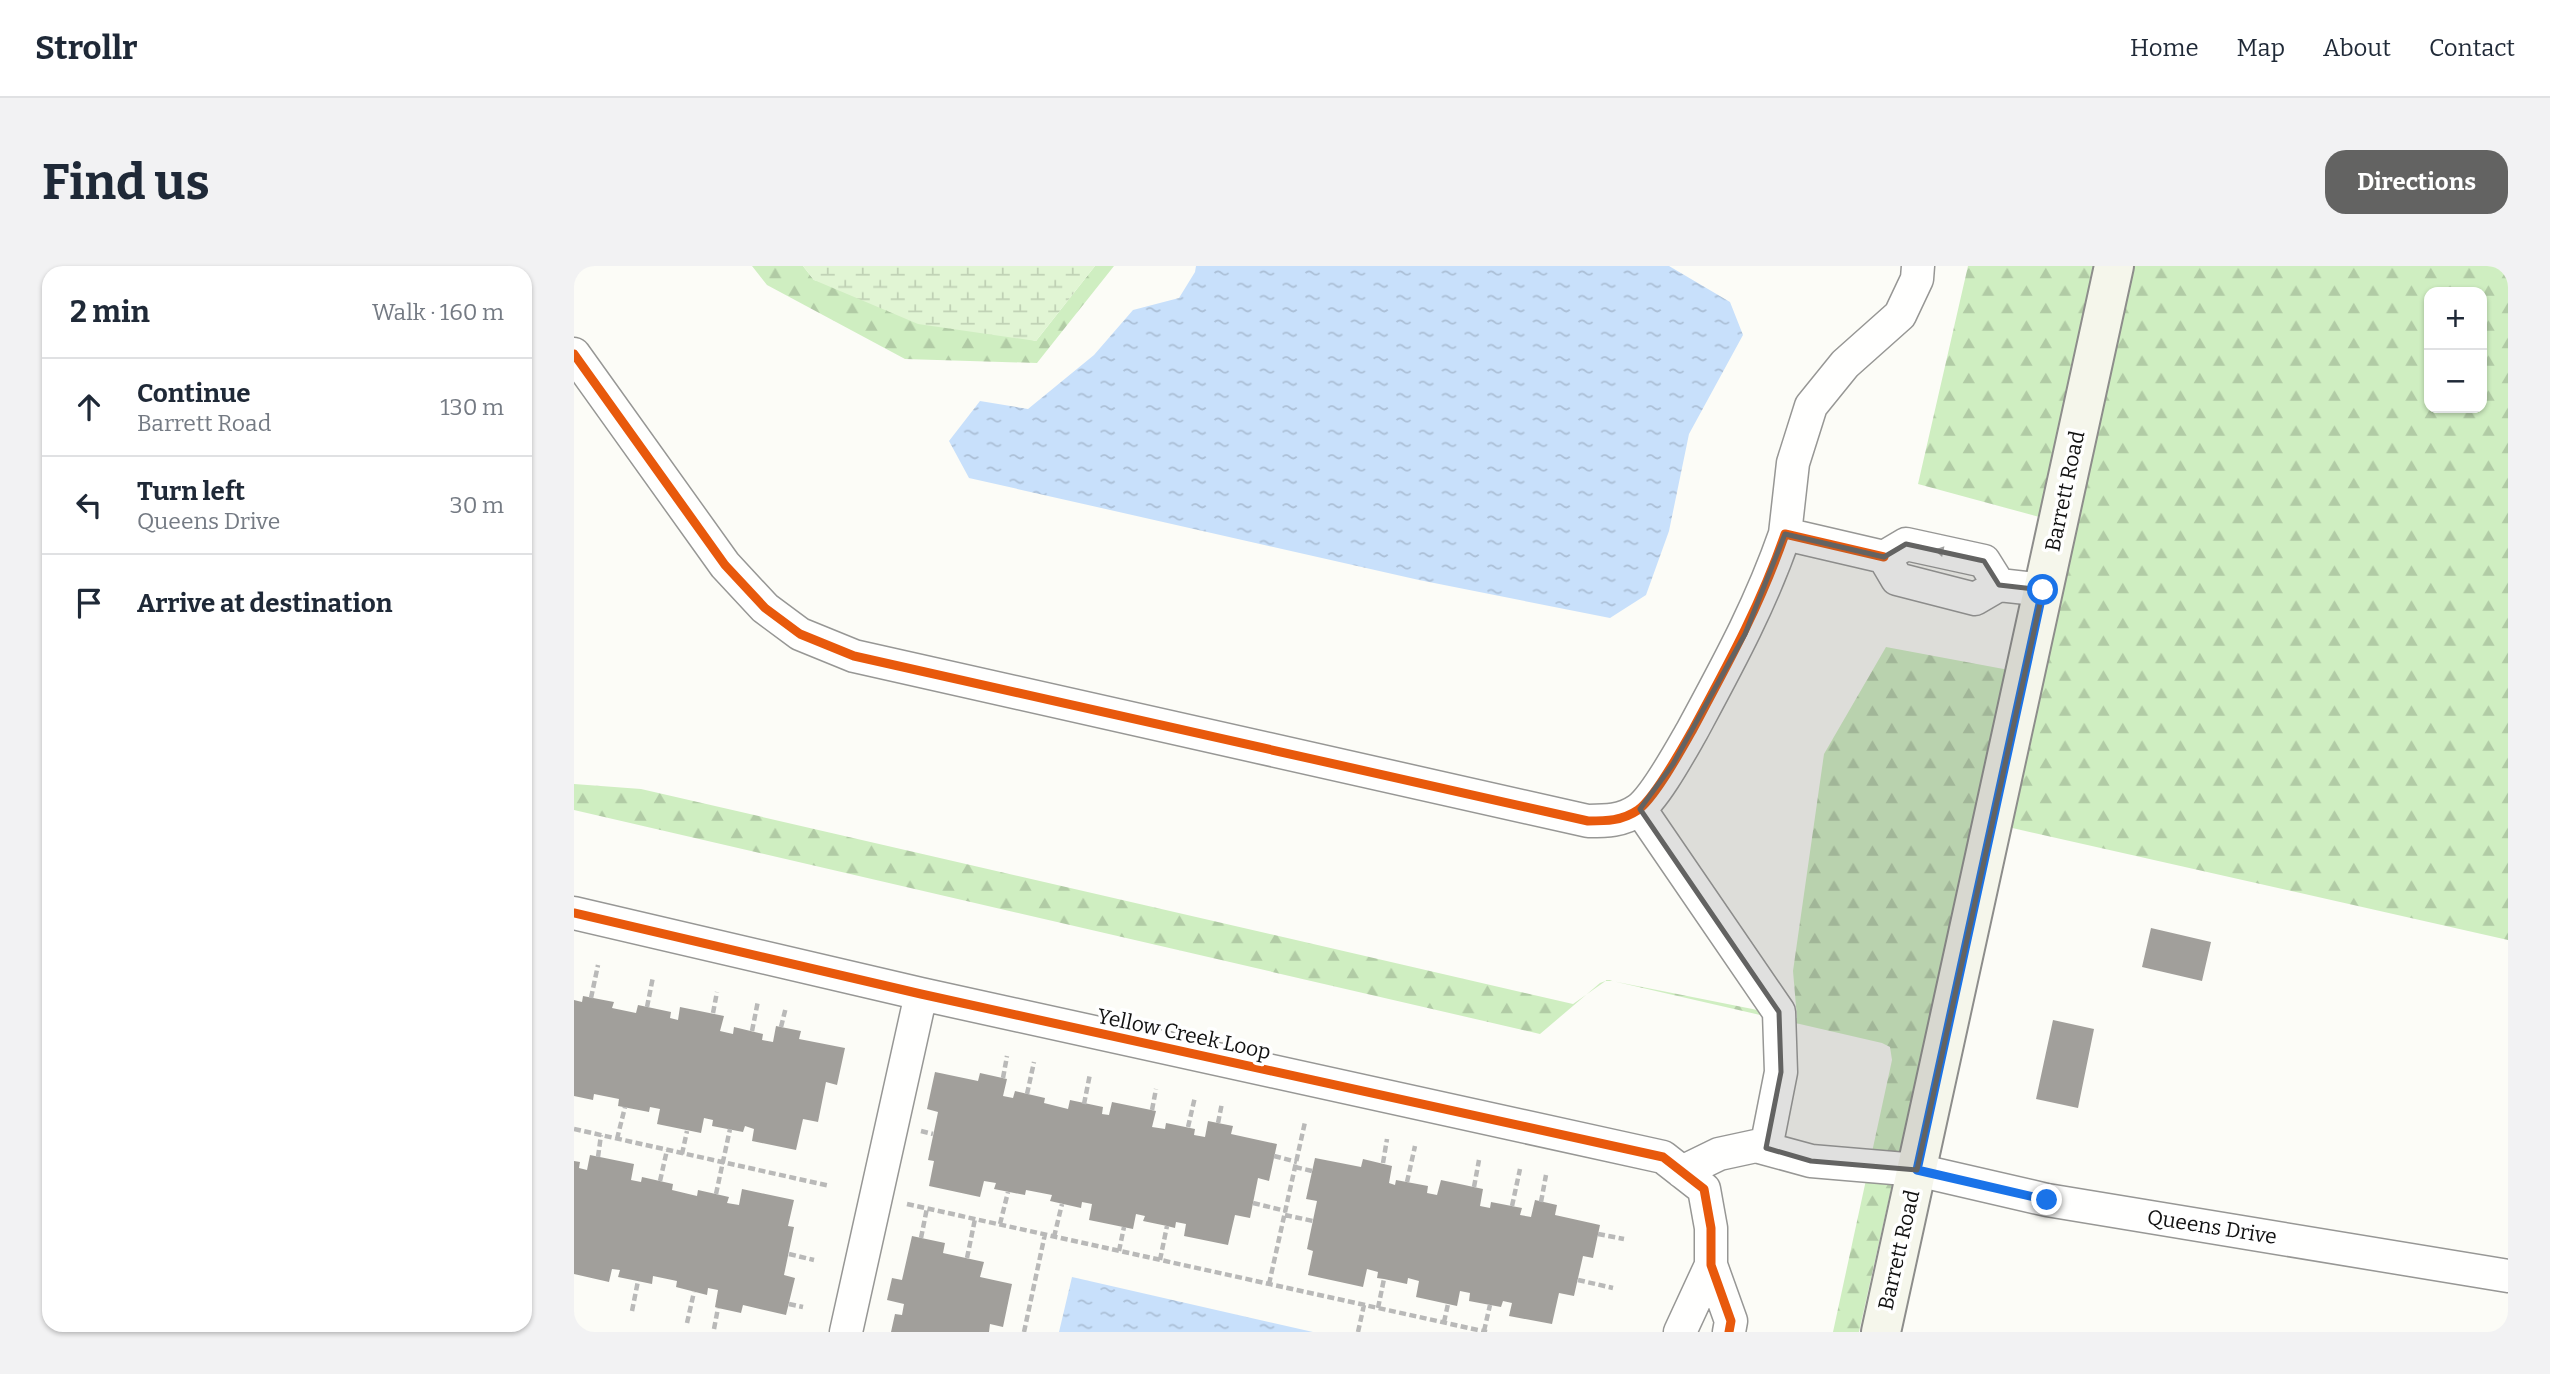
<!DOCTYPE html>
<html lang="en">
<head>
<meta charset="utf-8">
<style>
  body { margin:0; font-family:Bitter,serif; background:#f2f2f3; color:#1f2937 }
  .controls { position:absolute; right:21px; top:21px; display:grid; overflow:hidden; border-radius:14px; box-shadow:0 2px 5px #0004 }
  .controls button { width:63px; height:63px; display:grid; place-items:center; padding:0; border:0; border-bottom:2px solid #e0e1e3; background:#fff; color:#1f2937; font:35px sans-serif }
  .stop { position:absolute; width:21px; height:21px; margin:-16px; border:5px solid #1a73e8; border-radius:50%; background:#fff }
  .stop.end { background:#1a73e8; border-color:#fff; box-shadow:0 2px 7px #0008 }
  .list { margin:0; padding:0; list-style:none }
  h2 { display:flex; justify-content:space-between; align-items:center; height:91px; margin:0; padding:0 28px; font-size:30px }
  h2 small { font-size:23px; font-weight:400; color:#747a83 }
  .list li { display:grid; grid-template-columns:46px 1fr auto; gap:21px; align-items:center; box-sizing:border-box; height:98px; padding:0 28px; border-top:2px solid #e0e1e3 }
  .list b { display:block; font-size:26px; white-space:nowrap }
  .list p { margin:0; font-size:23px; white-space:nowrap; color:#747a83 }
  .list em { font-size:23px; font-style:normal; color:#747a83 }
  .icon { flex:none; width:38px; height:38px; fill:none; stroke:currentColor; stroke-width:2; stroke-linecap:round; stroke-linejoin:round }
  .map { position:relative; flex:none; width:1934px; height:1066px; overflow:hidden; border-radius:21px }
  header { display:flex; align-items:center; gap:42px; box-sizing:border-box; height:98px; padding:0 35px; background:#fff; border-bottom:2px solid #e0e1e3 }
  header strong { font-size:33px }
  nav { display:flex; gap:38px; margin-inline-start:auto; font-size:24px }
  .intro { display:flex; align-items:center; justify-content:space-between; box-sizing:border-box; height:168px; padding:0 42px }
  h1 { margin:0; font-size:49px }
  .button { padding:18px 32px; border-radius:21px; background:#636362; color:#fff; font-size:24px; font-weight:700 }
  main { display:flex; gap:42px; padding:0 42px }
  aside { flex:1; background:#fff; border-radius:21px; box-shadow:0 2px 5px #0004 }
  .map>svg:first-child { display:block }
  .forest { fill:url(#forest-firs); fill-rule:evenodd }
  .wetland { fill:url(#wetland-marsh) }
  .water { fill:url(#water-ripples) }
  .lines { fill:none; stroke-linecap:round; stroke-linejoin:round }
  .stream { stroke:#c8e0fb; stroke-width:10 }
  .building { fill:#a19f9b }
  .street-casing { stroke:#979795; stroke-width:35 }
  .secondary-casing { stroke:#8d8d8b; stroke-width:42 }
  .path { stroke:#b9b9b8; stroke-width:4.5; stroke-dasharray:7 3.5; stroke-linecap:butt }
  .street { stroke:#fffffe; stroke-width:32 }
  .secondary { stroke:#f5f6eb; stroke-width:38 }
  .cycleway-casing { stroke:#fff; stroke-width:13 }
  .cycleway { stroke:#e8590c; stroke-width:9 }
  .oneway { fill:#a0a09f }
  .route { stroke:#1a73e8; stroke-width:9 }
  .marked { fill:#636362; fill-opacity:0.2; stroke:#636362; stroke-width:5; stroke-linejoin:round }
  .labels { text-anchor:middle; dominant-baseline:central; stroke-width:7; stroke-linejoin:round; paint-order:stroke }
  .street-label { font-size:21px; fill:#111; stroke:#fff }
</style>
</head>
<body>
<header>
<strong>Strollr</strong>
<nav><a>Home</a><a>Map</a><a>About</a><a>Contact</a></nav>
</header>
<div class="intro"><h1>Find us</h1><a class="button">Directions</a></div>
<main>
<aside>
<h2>2 min<small>Walk · 160 m</small></h2>
<ul class="list">
<li><svg class="icon" aria-label="ahead" viewBox="0 0 24 24"><path d="M12 20V5M6 11l6-6 6 6"/></svg><div><b>Continue</b><p>Barrett Road</p></div><em>130 m</em></li>
<li><svg class="icon" aria-label="left" viewBox="0 0 24 24"><path d="M17 20v-9H6M10 6l-5 5 5 5"/></svg><div><b>Turn left</b><p>Queens Drive</p></div><em>30 m</em></li>
<li><svg class="icon" aria-label="arrive" viewBox="0 0 24 24"><path d="M6 21V4h12l-3 4 3 4H6"/></svg><div><b>Arrive at destination</b></div></li>
</ul>
</aside>
<div class="map">
<svg width="1934" height="1066" viewBox="0 0 1934 1066">
  <defs>
    <pattern id="forest-firs" width="22" height="20" patternUnits="userSpaceOnUse" patternTransform="scale(1.75)"><rect width="22" height="20" fill="#cfeec1"/><path d="M5 1l3.5 6h-7zM16 11l3.5 6h-7z" fill="#b1cba5"/></pattern>
    <pattern id="wetland-marsh" width="20" height="14" patternUnits="userSpaceOnUse" patternTransform="scale(1.75)"><rect width="20" height="14" fill="#e1f5d4"/><path d="M1 5h8M5 5V1M11 12h8M15 12V8" fill="none" stroke="#c0d1b5"/></pattern>
    <pattern id="water-ripples" width="26" height="14" patternUnits="userSpaceOnUse" patternTransform="scale(1.75)"><rect width="26" height="14" fill="#c8e0fb"/><path d="M2 4q2-2 4 0t4 0M15 11q2-2 4 0t4 0" fill="none" stroke="#abbfd6"/></pattern>
  </defs>
  <rect width="100%" height="100%" fill="#fcfcf7"/>
  <path class="forest" d="M178,0H229L240,14L462,75L521,0H540L463,97L331,93L193,19Z
    M1394,0H1524L1285,1066H1259L1318,794L1316,781L1308,777L1034,714L1026,717L966,768L0,544V518L67,523L999,738L1033,714L1223,752L1219,705L1250,488L1312,381L1435,404L1469,252L1344,218Z
    M1557,0H1934V674L1434,561ZM1855,26H1908V142H1855Z"/>
  <path class="wetland" d="M229,0H521L462,75L344,58L240,14Z"/>
  <path class="water" d="M622,0H1095L1156,36L1169,69L1115,168L1095,265L1072,329L1036,352L845,314L395,212L375,175L406,135L454,143L520,89L559,44L605,32L621,6Z
    M498,1011L739,1066H485Z"/>
  <g class="lines">
    <path class="stream" d="M1932,0L1934,2"/>
  </g>
  <path class="building" d="M1577,662L1637,676L1628,715L1568,701Z
    M9,730L40,736L38,742L62,747L64,739L97,746L96,752L104,754L106,741L150,750L146,765L159,768L160,761L189,768L188,774L199,776L202,760L227,765L225,773L271,782L263,819L252,816L244,856L229,853L222,884L178,875L180,863L171,860L169,866L138,860L139,854L130,852L127,867L83,858L86,843L76,841L75,846L44,840L45,833L20,828L19,834L0,830V734L8,736Z
    M1479,754L1520,763L1504,842L1462,833Z
    M361,806L404,815L406,807L433,813L429,830L439,832L441,825L471,832L470,837L494,843L496,834L529,841L528,848L535,849L538,836L582,845L578,861L591,863L592,857L621,863L620,869L631,871L634,855L659,860L657,868L703,878L695,915L684,912L676,952L661,949L654,979L610,970L612,958L602,956L601,962L593,960L569,955L571,950L562,948L559,963L515,954L518,938L508,936L507,942L476,935L478,929L452,924L451,929L420,923L422,917L410,915L406,931L355,920L360,895L354,894L364,846L353,843Z
    M16,889L60,898L57,914L67,916L68,911L99,918L98,924L123,930L124,924L155,931L153,937L165,939L168,923L220,934L214,960L220,961L210,1009L221,1012L212,1049L169,1039L167,1047L144,1042L141,1041L144,1024L134,1022L133,1029L102,1021L103,1015L79,1010L78,1018L44,1011L46,1004L38,1003L35,1016L0,1008V895L6,896L5,902L13,904Z
    M741,892L787,901L789,893L818,900L815,917L821,919L822,914L854,920L853,927L863,929L867,914L909,923L906,940L916,942L917,936L948,942L946,949L957,951L961,934L983,939L981,949L1026,959L1019,992L1009,990L1000,1030L985,1027L978,1058L935,1050L938,1037L929,1035L927,1041L895,1035L896,1027L886,1025L883,1040L842,1031L845,1015L834,1012L833,1018L810,1013L803,1012L804,1006L793,1003L789,1021L734,1009L739,985L733,983L743,935L732,933Z
    M338,970L371,977L369,987L410,996L406,1011L438,1018L429,1061L416,1058L415,1066H317L321,1048L328,1049L330,1038L313,1034L318,1012L328,1014Z"/>
  <g class="lines">
    <defs>
      <path id="street" d="M0,88L151,299L191,342L226,368L280,390L1014,555C1032,555 1048,555 1064,544C1081,532 1107,484 1118,465C1154,398 1186,340 1211,268L1310,291
        M1211,268L1219,197L1237,140L1271,98L1326,49L1343,13L1344,0
        M1425,319L1410,295L1332,278L1310,291L1323,313L1401,333L1425,319L1469,324
        M1066,543L1205,746L1207,806L1192,882
        M0,647L347,728L1089,891L1130,923L1137,962V999L1157,1055L1155,1066
        M1108,906L1145,888L1182,880L1237,895L1343,904L1473,934L1934,1010
        M272,1066L347,728
        M1106,1066L1137,999"/>
      <path id="secondary" d="M1307,1066L1540,0"/>
    </defs>
    <use href="#street" class="street-casing"/>
    <use href="#secondary" class="secondary-casing"/>
    <path class="path" d="M17,732L24,699
      M73,741L79,711
      M139,747L143,726
      M207,761L212,741
      M178,765L184,735
      M429,812L433,790
      M453,828L460,796
      M510,838L516,808
      M578,844L582,823
      M644,857L648,837
      M614,861L621,831
      M0,863L256,920
      M347,865L359,868
      M43,873L51,841
      M108,888L113,865
      M700,890L723,896
      M24,891L27,869
      M809,897L813,873
      M721,901L738,905
      M86,915L93,884
      M833,916L841,880
      M900,921L905,894
      M142,928L156,863
      M967,936L972,909
      M679,937L712,945
      M333,938L913,1066
      M938,940L946,903
      M711,949L739,955
      M426,958L434,926
      M1024,968L1050,973
      M480,971L488,938
      M347,972L353,942
      M545,985L550,961
      M215,988L240,994
      M393,992L401,953
      M586,994L593,960
      M1004,1014L1039,1022
      M695,1018L731,856
      M215,1038L229,1041
      M804,1042L810,1013
      M58,1045L64,1015
      M870,1056L874,1038
      M113,1057L120,1026
      M140,1063L144,1042
      M910,1065L916,1039
      M450,1066L471,968
      M784,1066L790,1039"/>
    <use href="#street" class="street"/>
    <use href="#secondary" class="secondary"/>
    <defs>
      <path id="cycleway" d="M0,88L151,299L191,342L226,368L280,390L1014,555C1032,555 1048,555 1064,544C1081,532 1107,484 1118,465C1154,398 1186,340 1211,268L1310,291
        M0,647L347,728L1089,891L1130,923L1137,962V999L1157,1055L1155,1066"/>
    </defs>
    <use href="#cycleway" class="cycleway-casing"/>
    <use href="#cycleway" class="cycleway"/>
  </g>
  <defs><path id="oneway-solid" d="M-6-.8H1V-3.2L6.5 0L1 3.2V.8H-6Z" transform="scale(1.75)"/></defs>
  <use class="oneway" href="#oneway-solid" transform="translate(1371 286) rotate(-168)"/>
  <g class="lines">
    <path class="route" d="M1469,324L1343,904L1473,934"/>
  </g>
  <path class="marked" d="M1211,268L1310,291L1332,278L1410,295L1425,319L1469,324L1343,904L1237,895L1192,882L1207,806L1205,746L1066,543L1099,498L1171,368Z"/>
  <g class="labels">
    <g class="street-label">
      <text transform="translate(1491 225) rotate(-78)">Barrett Road</text>
      <text transform="translate(610 768) rotate(12)">Yellow Creek Loop</text>
      <text transform="translate(1638 961) rotate(9)">Queens Drive</text>
      <text transform="translate(1325 984) rotate(-77)">Barrett Road</text>
    </g>
  </g>
</svg>
<div class="controls">
<button>+</button>
<button>−</button>
</div>
<div class="stop" style="left:1469px;top:324px"></div>
<div class="stop end" style="left:1473px;top:934px"></div>
</div>
</main>
</body>
</html>
